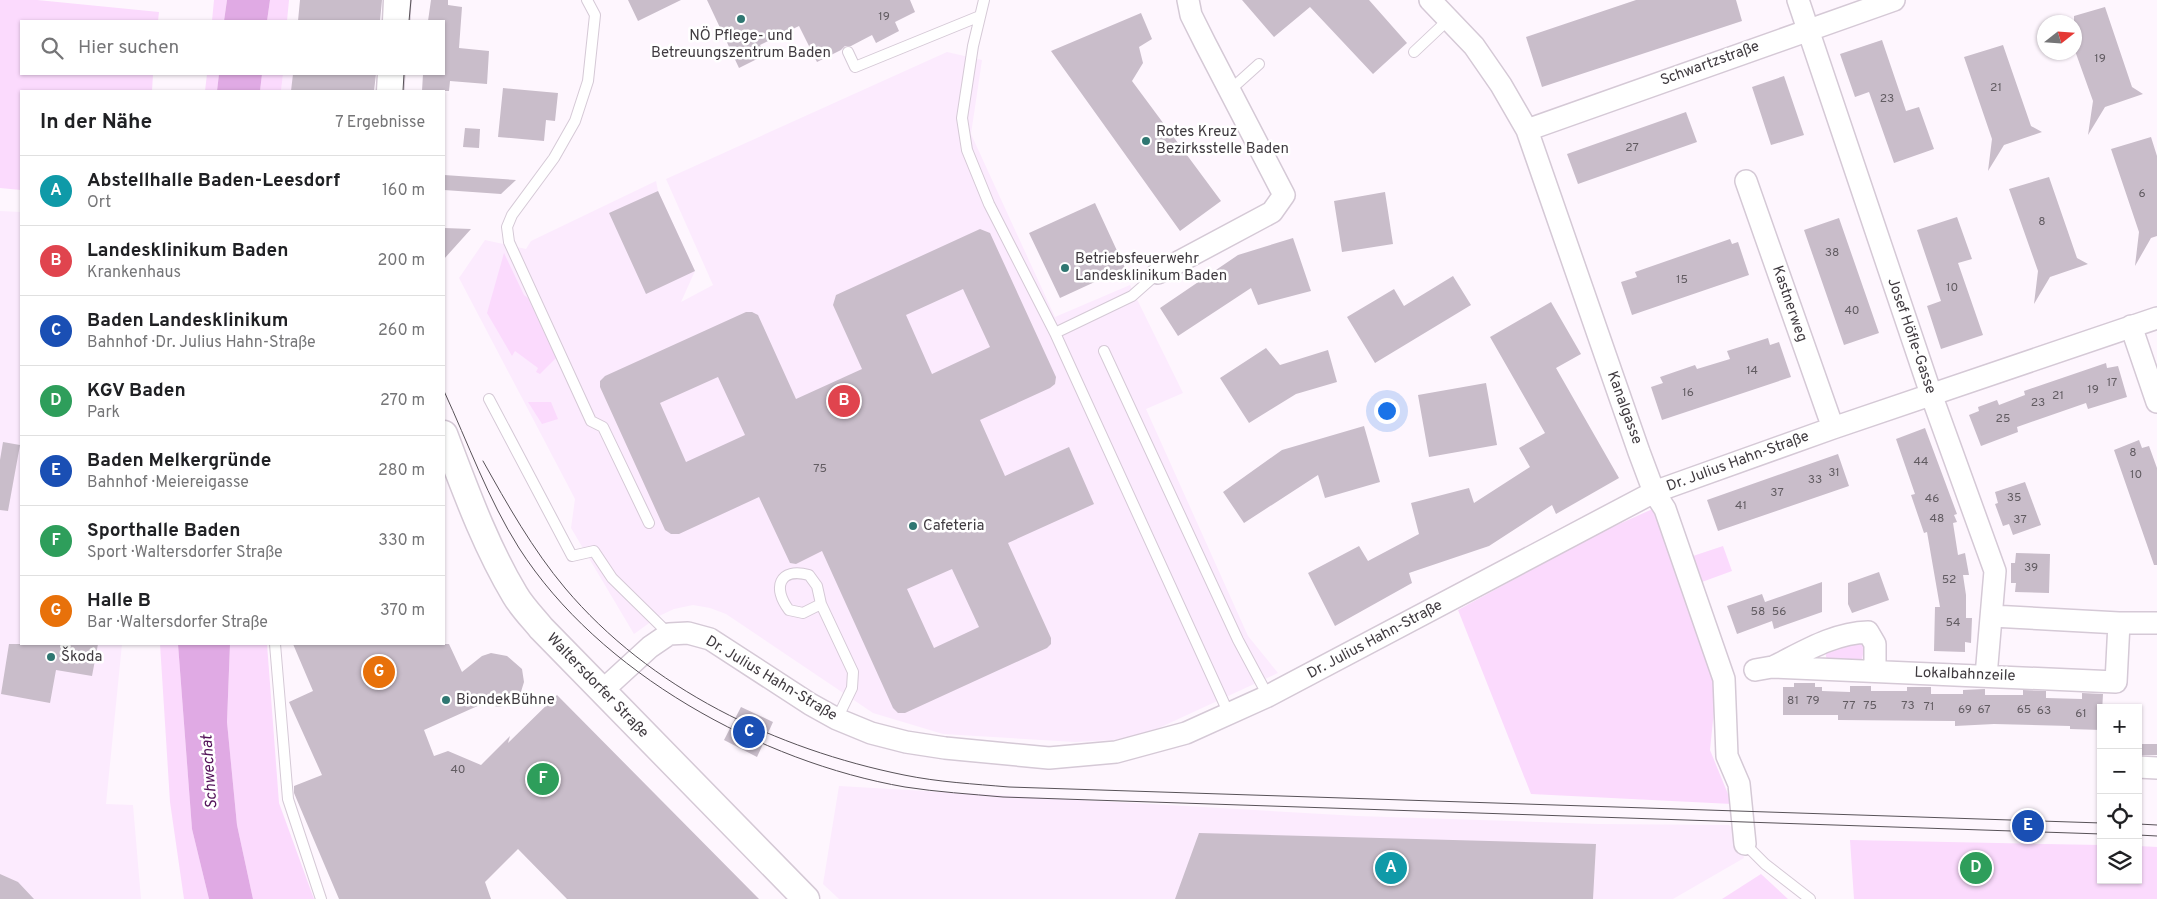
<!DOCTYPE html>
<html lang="de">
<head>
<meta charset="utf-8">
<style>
  body { margin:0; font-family:Overpass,sans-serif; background:#f6f6f6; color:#202124 }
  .controls { position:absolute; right:15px; bottom:15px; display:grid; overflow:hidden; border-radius:0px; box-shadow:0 1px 4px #0004 }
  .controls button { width:45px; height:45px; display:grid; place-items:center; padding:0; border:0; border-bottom:1px solid #e0e0e0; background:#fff; color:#202124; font:25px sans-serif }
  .compass { position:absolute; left:2037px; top:15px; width:45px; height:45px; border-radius:50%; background:#fff; box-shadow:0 1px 4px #0004; rotate:73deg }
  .you { position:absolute; left:1386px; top:410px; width:18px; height:18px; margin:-12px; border:4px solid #fff; border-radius:50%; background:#1a73e8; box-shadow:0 0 0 8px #1a73e833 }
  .badge { display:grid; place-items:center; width:32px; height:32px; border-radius:50%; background:#0f766e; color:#fff; font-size:16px; font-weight:700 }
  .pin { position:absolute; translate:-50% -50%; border:2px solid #fff; box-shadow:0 1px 5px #0006 }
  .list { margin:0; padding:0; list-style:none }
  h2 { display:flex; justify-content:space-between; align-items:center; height:65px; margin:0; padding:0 20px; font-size:21px }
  h2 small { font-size:16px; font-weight:400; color:#757577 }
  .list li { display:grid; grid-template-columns:32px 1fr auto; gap:15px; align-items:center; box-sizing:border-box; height:70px; padding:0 20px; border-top:1px solid #e0e0e0 }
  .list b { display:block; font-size:19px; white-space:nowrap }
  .list p { margin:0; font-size:16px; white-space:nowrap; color:#757577 }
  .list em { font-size:16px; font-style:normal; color:#757577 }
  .icon { flex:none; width:28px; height:28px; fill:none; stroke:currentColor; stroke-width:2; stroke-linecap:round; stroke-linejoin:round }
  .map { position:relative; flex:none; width:2157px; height:899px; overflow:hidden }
  .search { position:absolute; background:#fff; box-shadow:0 1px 4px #0004; left:20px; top:20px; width:425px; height:55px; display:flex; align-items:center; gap:12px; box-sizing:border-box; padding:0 18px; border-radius:0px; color:#757577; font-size:19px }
  .panel { position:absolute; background:#fff; box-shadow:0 1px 4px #0004; left:20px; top:90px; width:425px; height:555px; border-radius:0px }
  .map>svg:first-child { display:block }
  .built { fill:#fcebfe }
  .green { fill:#fbdafd }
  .water { fill:#e0aae4 }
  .building { fill:#c9bdca; fill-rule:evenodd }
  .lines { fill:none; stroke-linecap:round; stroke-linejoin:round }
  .service-casing { stroke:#d5c9d6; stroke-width:12 }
  .minor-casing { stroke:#d5c9d6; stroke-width:24 }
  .tertiary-casing { stroke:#d5c9d6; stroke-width:29 }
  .service { stroke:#fff; stroke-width:10 }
  .minor { stroke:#fff; stroke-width:21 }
  .tertiary { stroke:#fff; stroke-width:26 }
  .tram { stroke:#585258; stroke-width:1 }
  .poi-dot { fill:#2f7772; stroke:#fff; stroke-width:2 }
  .labels { text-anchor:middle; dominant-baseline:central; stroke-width:5; stroke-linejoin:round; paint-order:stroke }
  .number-label { font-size:12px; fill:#625c62 }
  .poi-label { font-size:15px; fill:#403b40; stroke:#fff; text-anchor:start }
  .street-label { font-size:15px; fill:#403b40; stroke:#fff }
  .water-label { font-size:16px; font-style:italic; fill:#531259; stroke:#fff }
</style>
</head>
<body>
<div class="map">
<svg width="2157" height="899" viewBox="0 0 2157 899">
  <rect width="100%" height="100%" fill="#fef6fe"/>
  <path class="built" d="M947,52L982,60L971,134L1055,317L1130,285L1183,393L1146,409L1248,636L1278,673L1148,733L1114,740L1075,742L943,734L873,713L726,614L710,608L693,605L674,609L659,616L634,634L571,528L575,499L459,278L485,240L526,249L531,241L656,181L658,191L695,271L681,302L713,285L666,179Z
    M283,74H340L338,91H281Z
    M0,211L21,212V644H122L106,804L133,805L141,899H0Z
    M839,786L1357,816L1598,824L1729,825L1738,833L1744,858L1673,899H839L823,884Z"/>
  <path class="green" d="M0,0H37L159,12L158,21H21V74H153L152,91H21V190L0,188Z
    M214,0H227L224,21H212Z
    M270,0H289L287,21H267Z
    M207,74H219L217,91H205Z
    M262,74H283L281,91H260Z
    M504,253L524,295L528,298L556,358L540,374L536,372L538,368L515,351L512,356L487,313Z
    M528,402H551L558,419L542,424Z
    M1657,507L1717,681L1710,750L1732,804L1531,794L1458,610L1597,534Z
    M1723,546L1732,571L1702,582L1693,556Z
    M1865,642L1862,660L1859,662L1830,661L1826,657V650L1829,645Z
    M160,644H178L192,829L209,899H184L170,802Z
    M230,644H267L279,803L314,899H253L237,825L227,722Z
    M1850,840L2101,845V880H2138V846L2157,847V899H1854Z
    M1761,874L1788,899H1722Z"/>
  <path class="water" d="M227,0H270L267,21H224Z
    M219,74H262L260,91H217Z
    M178,644H230L227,722L237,825L253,899H209L192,829Z"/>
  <path class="building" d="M300,0H382L380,21H298Z
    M431,0H448V5L462,7L459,48L489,51L487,84L450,81L449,91H422L423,74H444V21H428Z
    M628,0H681L638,21Z
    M707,0H910L915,12L895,22L899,31L876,43L872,35L851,46H845L841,50L817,62L799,26L760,45L765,55L739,68Z
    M1242,0H1369L1407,43L1373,74L1310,7L1274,37Z
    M1636,0H1736L1742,21L1542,87L1526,37Z
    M2105,7L2132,87L2143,94L2105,107L2088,135L2093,101L2074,48V16Z
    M1141,13L1152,39L1139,47L1143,63L1132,81L1221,201L1180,231L1051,51Z
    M1882,40L1906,111L1919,107L1934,149L1894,163L1869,92L1855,97L1840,54Z
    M2003,45L2031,126L2042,132L2004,145L1988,171L1992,139L1964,57Z
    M293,74H376L374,91H291Z
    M1784,76L1804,135L1771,145L1752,87Z
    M503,88L558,93L555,121L546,120L544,141L498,137Z
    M1686,112L1697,142L1578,184L1567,154Z
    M465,128L480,129L479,148L463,147Z
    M2151,137L2157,156V236L2151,238L2135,266L2139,232L2111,149Z
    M444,175L516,180L501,194L444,190Z
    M2049,177L2077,258L2088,264L2050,277L2034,304L2038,271L2009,189Z
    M658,191L695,271L646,294L609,213Z
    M1385,192L1393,244L1342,252L1334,201Z
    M1095,203L1125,268L1060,298L1029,233Z
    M1957,217L1972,259L1958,263L1983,335L1941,349L1927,306L1941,301L1917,230Z
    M1839,218L1879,333L1844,345L1804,230Z
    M444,228L471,229L444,259Z
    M980,229L990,233L1056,377L1055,384L1050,388L980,420L1005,476L1069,447L1094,504L1008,543L1051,638V644L1047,648L905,713H898L893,708L822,551L796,564L790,563L759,497L679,534H671L665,530L600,387V381L605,376L746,312H752L758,315L796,399L862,369L833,305L836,295ZM963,289L990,347L932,374L906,315ZM718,377L745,435L686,462L660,403ZM952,569L979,627L934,648L907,589Z
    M1293,238L1311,291L1258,305L1251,288L1178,336L1160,308L1238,255Z
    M1730,239L1732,244L1738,242L1749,275L1632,315L1621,282L1637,277L1635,272Z
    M1453,276L1471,305L1375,363L1347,317L1394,289L1404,306Z
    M1551,302L1581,354L1556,368L1619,478L1556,514L1552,505L1489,546L1409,573L1412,583L1335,626L1308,573L1359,546L1368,561L1419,534L1411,503L1469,488L1474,503L1530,467L1519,448L1545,433L1490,337Z
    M1768,338L1770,345L1779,342L1791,377L1662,420L1651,387L1663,383L1660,377L1695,365L1697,369L1730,359L1727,351Z
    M1266,348L1280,365L1328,350L1337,382L1296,394L1249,423L1220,378Z
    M2106,363L2107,368L2118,366L2127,397L2088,409L2086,403L2017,427L2018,432L1981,446L1969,415L1979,411L1978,407L1997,400L1999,405L2025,395L2024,391Z
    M1486,383L1497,445L1429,457L1418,395Z
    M1364,426L1380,482L1325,498L1318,475L1244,523L1223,492L1282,450Z
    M1925,428L1957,514L1954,515L1957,522L1953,523L1958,555L1965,553L1969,575H1963L1966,595V618H1972L1971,643L1965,642V652L1934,651L1935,607H1940L1927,532L1924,533L1911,495L1915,494L1896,439Z
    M2139,440L2142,448L2149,446L2157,468V565H2154L2114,450Z
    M3,442L20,445L8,511L0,510V460Z
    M1838,454L1849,486L1718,531L1707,500Z
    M2025,482L2041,525L2013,535L2009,524L2003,526L1995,504L1998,503L1995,492Z
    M2016,553L2050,554L2049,593L2015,592L2016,583H2011V563H2015Z
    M1879,572L1889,600L1852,613L1848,604V583Z
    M1822,582V612L1774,629L1772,621L1737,634L1727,606L1762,594L1765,602Z
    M9,644H98L92,676L56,670L50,703L1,694Z
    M293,644H449L462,672L482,656L491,653L507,656L522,669L524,682L520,695L500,707L482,704L424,730L434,756L448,751L481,765L510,736L508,743L557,695L759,899H567L518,849L485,882L491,899H339L294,793V786L322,775L289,702L313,691Z
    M1794,683H1815V687H1822V691L1850,692V686H1871V691H1907V687H1931V694H1963V690L1985,689V695H2023V690L2046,691V698L2082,699V693L2103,694L2101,730L2070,729V726L1994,724L1955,726V721L1838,720V715H1783V687H1794Z
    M741,707L773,722L757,757L724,740Z
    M2138,744H2157V755H2138Z
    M1199,833L1596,844L1593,899H1175Z
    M0,874L18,882L34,899H0Z"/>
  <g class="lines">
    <defs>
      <path id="service" d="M587,0L595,15L588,81L575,121L554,158L512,215L507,227L509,242L591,421L603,427L649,523
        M984,0L973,46L962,118L967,150L989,204L1055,333L1132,296L1158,273
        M848,52L855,67L980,16
        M1414,52L1449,19
        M1229,91L1259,64
        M1055,333L1229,714
        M1104,351L1238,640L1268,696
        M489,399L572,556L594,551L612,578L669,634
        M821,604L803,613L789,610C772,588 779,567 809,575L817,586L821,604L853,672L852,688L837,719
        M275,644L288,799L321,899
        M1745,844L1765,864L1810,899"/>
      <path id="minor" d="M1430,0L1474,46L1501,85L1527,130L1639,452L1654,492L1665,509L1724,679L1727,756L1739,784L1745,844
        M1798,0L1931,394L1995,571L1986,676
        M1527,130L1894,0
        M1746,181L1833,428
        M1158,273L1272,212L1284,195L1205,43L1191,15L1188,0
        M2131,326L2157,402
        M1992,616L2119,623H2157
        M1775,666C1805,651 1834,633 1868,632L1875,644V671
        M1755,670L1772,667L2116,682L2119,623
        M602,691L650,647L669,634L688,633L710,639L810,704L837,719L871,733L906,742L945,748L1049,758L1116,752L1186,733L1268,696L1654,492L1833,428L2157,318
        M2138,767L2157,768"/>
      <path id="tertiary" d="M396,21L397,0
        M390,91L391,74
        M444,434C465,489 485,545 515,595C522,607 532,617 541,628L806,899"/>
    </defs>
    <use href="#service" class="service-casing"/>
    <use href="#minor" class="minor-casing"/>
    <use href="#tertiary" class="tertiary-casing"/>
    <use href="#service" class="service"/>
    <use href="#minor" class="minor"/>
    <use href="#tertiary" class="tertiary"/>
    <path class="tram" d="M409,21L411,0
      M403,91L404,74
      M444,391C468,443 488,499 519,548C599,673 761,762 905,787C937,792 970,794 1003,797L2101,834
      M483,461C507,504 533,550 565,588C650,689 776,749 904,775C938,782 974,784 1009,787L2101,823
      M2138,824L2157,825
      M2138,835L2157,836"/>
  </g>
  <g class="poi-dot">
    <circle cx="741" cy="19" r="5"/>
    <circle cx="1146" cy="141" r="5"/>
    <circle cx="1065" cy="268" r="5"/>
    <circle cx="913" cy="526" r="5"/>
    <circle cx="51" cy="657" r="5"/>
    <circle cx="446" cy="700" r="5"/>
  </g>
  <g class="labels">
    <g class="number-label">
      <text x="884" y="17">19</text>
      <text x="2100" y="59">19</text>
      <text x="1996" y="88">21</text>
      <text x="1887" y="99">23</text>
      <text x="1632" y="148">27</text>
      <text x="2142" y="194">6</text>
      <text x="2042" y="222">8</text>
      <text x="1832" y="253">38</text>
      <text x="1682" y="280">15</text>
      <text x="1952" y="288">10</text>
      <text x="1852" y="311">40</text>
      <text x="1752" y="371">14</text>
      <text x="2112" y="383">17</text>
      <text x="2093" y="390">19</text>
      <text x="1688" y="393">16</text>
      <text x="2058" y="396">21</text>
      <text x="2038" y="403">23</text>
      <text x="2003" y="419">25</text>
      <text x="2133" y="453">8</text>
      <text x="1921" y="462">44</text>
      <text x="820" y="469">75</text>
      <text x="1834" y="473">31</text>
      <text x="2136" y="475">10</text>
      <text x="1815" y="480">33</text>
      <text x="1777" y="493">37</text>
      <text x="2014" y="498">35</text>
      <text x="1932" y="499">46</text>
      <text x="1741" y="506">41</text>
      <text x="1937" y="519">48</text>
      <text x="2020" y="520">37</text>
      <text x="2031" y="568">39</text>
      <text x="1949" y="580">52</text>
      <text x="1758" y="612">58</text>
      <text x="1779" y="612">56</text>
      <text x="1953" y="623">54</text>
      <text x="1793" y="701">81</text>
      <text x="1813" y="701">79</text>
      <text x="1849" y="706">77</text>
      <text x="1870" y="706">75</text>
      <text x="1908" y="706">73</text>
      <text x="1929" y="707">71</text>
      <text x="1965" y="710">69</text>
      <text x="1984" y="710">67</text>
      <text x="2024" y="710">65</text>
      <text x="2044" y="711">63</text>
      <text x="2081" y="714">61</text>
      <text x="458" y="770">40</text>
    </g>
    <g class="poi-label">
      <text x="741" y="36" text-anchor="middle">NÖ Pflege- und<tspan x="741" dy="17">Betreuungszentrum Baden</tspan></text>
      <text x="1156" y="132">Rotes Kreuz<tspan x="1156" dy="17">Bezirksstelle Baden</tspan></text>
      <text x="1075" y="259">Betriebsfeuerwehr<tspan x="1075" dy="17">Landesklinikum Baden</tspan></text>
      <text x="923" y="526">Cafeteria</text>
      <text x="61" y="657">Škoda</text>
      <text x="456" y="700">BiondekBühne</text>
    </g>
    <g class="street-label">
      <text transform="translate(1710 64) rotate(-20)">Schwartzstraße</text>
      <text transform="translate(1789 304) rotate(71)">Kastnerweg</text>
      <text transform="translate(1911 336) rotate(71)">Josef Höfle-Gasse</text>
      <text transform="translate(1624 408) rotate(70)">Kanalgasse</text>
      <text transform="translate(1738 462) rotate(-20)">Dr. Julius Hahn-Straße</text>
      <text transform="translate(1375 640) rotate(-28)">Dr. Julius Hahn-Straße</text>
      <text transform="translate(1965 675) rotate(2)">Lokalbahnzeile</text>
      <text transform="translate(771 679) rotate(31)">Dr. Julius Hahn-Straße</text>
      <text transform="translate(597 686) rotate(46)">Waltersdorfer Straße</text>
    </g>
    <g class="water-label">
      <text transform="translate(210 772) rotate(-94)">Schwechat</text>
    </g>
  </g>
</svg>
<div class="controls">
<button>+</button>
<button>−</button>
<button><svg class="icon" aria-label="locate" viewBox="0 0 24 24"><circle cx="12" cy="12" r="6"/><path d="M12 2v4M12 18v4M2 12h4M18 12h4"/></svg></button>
<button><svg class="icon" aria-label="layers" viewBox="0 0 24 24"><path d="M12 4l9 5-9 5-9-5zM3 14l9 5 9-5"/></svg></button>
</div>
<svg class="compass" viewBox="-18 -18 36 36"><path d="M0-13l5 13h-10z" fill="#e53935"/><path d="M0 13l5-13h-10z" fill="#757577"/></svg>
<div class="you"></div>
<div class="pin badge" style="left:1391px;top:868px;background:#0f9aa8">A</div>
<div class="pin badge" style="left:844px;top:401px;background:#e0444e">B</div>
<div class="pin badge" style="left:749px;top:732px;background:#1a4fb4">C</div>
<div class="pin badge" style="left:1976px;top:868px;background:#2e9e5b">D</div>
<div class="pin badge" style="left:2028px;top:826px;background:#1a4fb4">E</div>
<div class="pin badge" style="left:543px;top:779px;background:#2e9e5b">F</div>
<div class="pin badge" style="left:379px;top:672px;background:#e8710a">G</div>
<div class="search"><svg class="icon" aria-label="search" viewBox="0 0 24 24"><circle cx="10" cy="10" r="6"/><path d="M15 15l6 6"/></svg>Hier suchen</div>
<section class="panel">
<h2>In der Nähe<small>7 Ergebnisse</small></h2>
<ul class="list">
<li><span class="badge" style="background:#0f9aa8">A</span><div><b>Abstellhalle Baden-Leesdorf</b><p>Ort</p></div><em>160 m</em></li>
<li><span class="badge" style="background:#e0444e">B</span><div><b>Landesklinikum Baden</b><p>Krankenhaus</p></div><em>200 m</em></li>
<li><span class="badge" style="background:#1a4fb4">C</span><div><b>Baden Landesklinikum</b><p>Bahnhof · Dr. Julius Hahn-Straße</p></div><em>260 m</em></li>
<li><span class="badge" style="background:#2e9e5b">D</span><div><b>KGV Baden</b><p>Park</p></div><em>270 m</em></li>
<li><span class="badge" style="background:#1a4fb4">E</span><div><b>Baden Melkergründe</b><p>Bahnhof · Meiereigasse</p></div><em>280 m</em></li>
<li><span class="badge" style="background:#2e9e5b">F</span><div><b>Sporthalle Baden</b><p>Sport · Waltersdorfer Straße</p></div><em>330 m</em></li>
<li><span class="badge" style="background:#e8710a">G</span><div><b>Halle B</b><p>Bar · Waltersdorfer Straße</p></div><em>370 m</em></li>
</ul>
</section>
</div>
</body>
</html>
